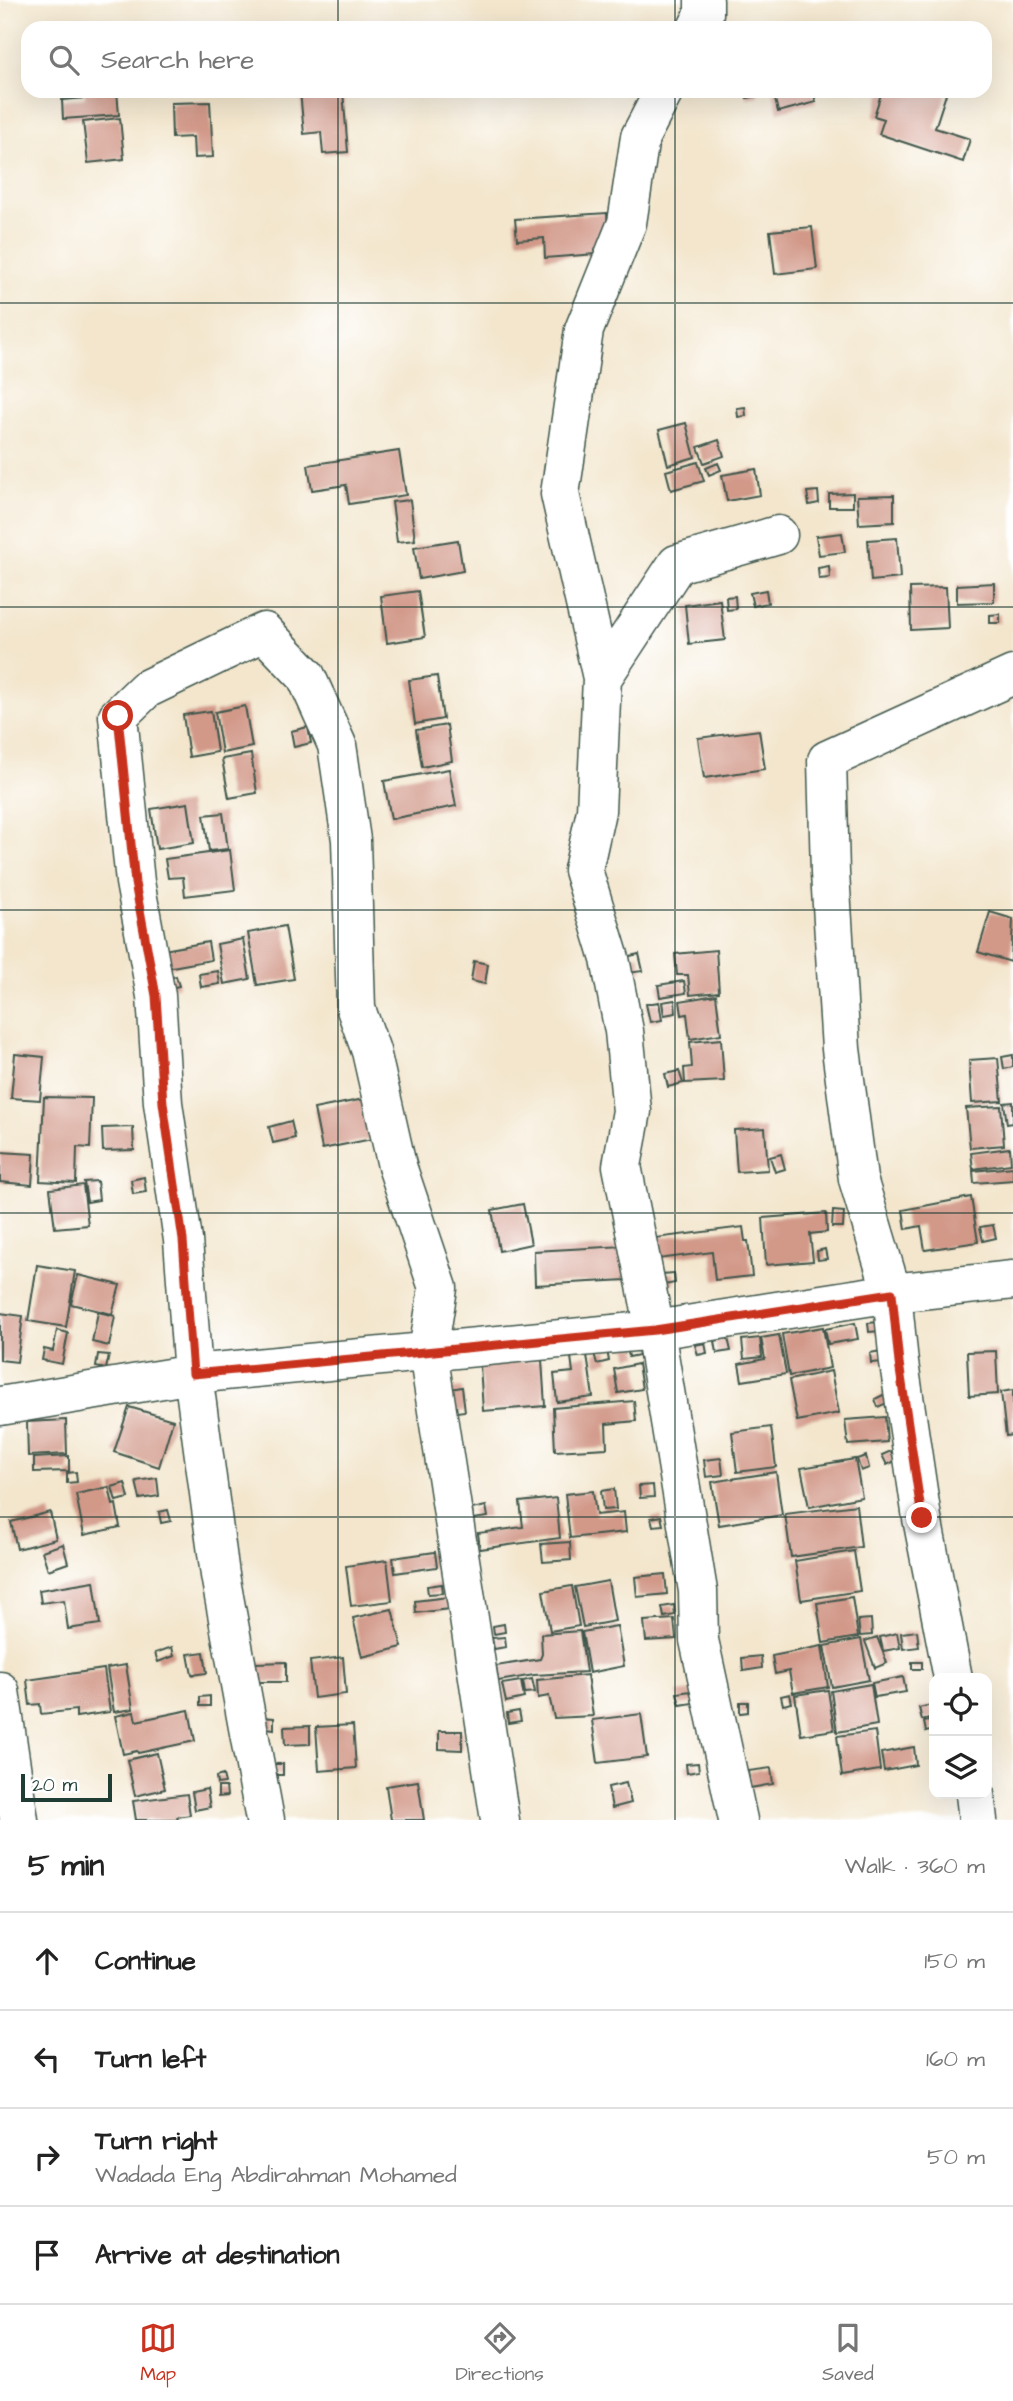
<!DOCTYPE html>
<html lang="en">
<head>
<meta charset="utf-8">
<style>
  body { margin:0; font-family:"Architects Daughter",sans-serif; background:#f6f6f6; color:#222 }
  .controls { position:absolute; right:21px; bottom:21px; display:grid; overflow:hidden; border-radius:14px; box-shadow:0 7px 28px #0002 }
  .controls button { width:63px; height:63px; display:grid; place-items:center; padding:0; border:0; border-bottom:2px solid #e0e0e0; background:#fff; color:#222; font:35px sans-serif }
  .scale { position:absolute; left:21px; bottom:18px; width:91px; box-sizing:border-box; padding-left:7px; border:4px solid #1f3d34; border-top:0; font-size:19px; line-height:24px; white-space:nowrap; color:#1f3d34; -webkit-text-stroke:5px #fff; paint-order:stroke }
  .stop { position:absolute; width:21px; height:21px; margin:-16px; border:5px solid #c8321e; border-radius:50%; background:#fff }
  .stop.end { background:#c8321e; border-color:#fff; box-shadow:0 2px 7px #0008 }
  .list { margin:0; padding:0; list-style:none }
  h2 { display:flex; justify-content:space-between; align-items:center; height:91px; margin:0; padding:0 28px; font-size:30px }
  h2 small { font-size:23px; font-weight:400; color:#767676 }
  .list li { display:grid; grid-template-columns:46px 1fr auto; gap:21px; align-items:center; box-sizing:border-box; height:98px; padding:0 28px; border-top:2px solid #e0e0e0 }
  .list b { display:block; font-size:26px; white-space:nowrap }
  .list p { margin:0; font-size:23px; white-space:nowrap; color:#767676 }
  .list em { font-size:23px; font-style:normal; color:#767676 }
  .icon { flex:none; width:38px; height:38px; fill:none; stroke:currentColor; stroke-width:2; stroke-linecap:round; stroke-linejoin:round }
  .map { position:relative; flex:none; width:1013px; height:1820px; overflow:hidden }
  .search { position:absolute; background:#fff; box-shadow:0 7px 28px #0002; left:21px; right:21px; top:21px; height:77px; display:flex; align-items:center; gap:18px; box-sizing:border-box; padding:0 24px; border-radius:21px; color:#767676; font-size:26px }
  .sheet { height:483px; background:#fff }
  nav { display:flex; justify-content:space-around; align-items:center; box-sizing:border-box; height:98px; border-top:2px solid #e0e0e0; background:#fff; font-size:19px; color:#767676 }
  nav a { display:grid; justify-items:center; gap:4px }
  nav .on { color:#c8321e }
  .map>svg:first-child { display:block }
  .building { fill:#d29989 }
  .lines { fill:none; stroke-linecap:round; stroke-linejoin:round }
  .minor-casing { stroke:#3f564b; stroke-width:41 }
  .minor { stroke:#fff; stroke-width:38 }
  .route { stroke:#c8321e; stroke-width:9 }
  .grid { fill:none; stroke:#1f3d34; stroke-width:2; stroke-opacity:0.55 }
</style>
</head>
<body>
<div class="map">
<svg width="1013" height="1820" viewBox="0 0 1013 1820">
  <rect width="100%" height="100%" fill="#fff"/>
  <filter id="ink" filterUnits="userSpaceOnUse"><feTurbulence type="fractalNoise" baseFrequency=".0143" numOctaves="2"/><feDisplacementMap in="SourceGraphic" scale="14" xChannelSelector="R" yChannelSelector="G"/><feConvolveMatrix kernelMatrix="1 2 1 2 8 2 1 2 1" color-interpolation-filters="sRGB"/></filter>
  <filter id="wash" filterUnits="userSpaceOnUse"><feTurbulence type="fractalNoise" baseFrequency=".00686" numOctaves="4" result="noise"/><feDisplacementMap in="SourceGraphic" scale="28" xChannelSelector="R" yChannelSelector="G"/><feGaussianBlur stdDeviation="1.57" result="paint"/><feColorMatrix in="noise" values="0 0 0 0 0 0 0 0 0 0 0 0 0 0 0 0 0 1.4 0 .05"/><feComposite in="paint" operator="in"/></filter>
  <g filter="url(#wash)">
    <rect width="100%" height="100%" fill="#f3e6cd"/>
    <g id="blocks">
      <path class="building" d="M84,91H117L119,115L63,119L62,100L85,98Z
        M300,91H343L348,152L323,154L321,132L304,134Z
        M745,91H757L758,96L747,98Z
        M773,91H813L816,102L778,112Z
        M882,91H947L935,128L970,139L963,162L879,134L884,119L874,116Z
        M210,102L213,157L194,158L193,137L172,138L171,103Z
        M120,118L124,159L88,163L83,122Z
        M607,213L609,253L545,258L544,238L517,240L515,219Z
        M812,227L817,269L775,274L770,231Z
        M745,407L746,416L738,417L737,408Z
        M686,423L695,457L668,465L659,430Z
        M719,440L724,456L704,463L698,447Z
        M399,451L406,495L349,504L346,485L312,490L308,465Z
        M698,462L704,481L671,490L666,471Z
        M718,463L721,470L709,475L706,468Z
        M756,469L760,495L727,501L722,475Z
        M818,491L819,503L809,505L807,492Z
        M853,493V507H829V494Z
        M894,495V522L859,524L857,496Z
        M410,500L415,540L397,542L392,502Z
        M842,533L845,552L819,555L816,536Z
        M897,538L900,578L871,581L868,540Z
        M458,540L463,571L419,579L414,547Z
        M829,566L830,578L819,579L818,568Z
        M994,583V602L957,603V585Z
        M946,587L948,628L911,630L910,588Z
        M766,590L768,603L753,606L750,593Z
        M418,591L425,637L387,643L381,596Z
        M735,596L736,609L727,610L726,597Z
        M720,600L725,640L689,644L685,605Z
        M1000,614V623H990V615Z
        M437,676L443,719L415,724L409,680Z
        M245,706L252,747L222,753L215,712Z
        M211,711L217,752L189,757L183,715Z
        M447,725L452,761L422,767L416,730Z
        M308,727L311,743L294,747L291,731Z
        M759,730L765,769L704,778L698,738Z
        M251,754L257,793L229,798L222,759Z
        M449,769L456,806L391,819L384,781Z
        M188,803L194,843L157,849L151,809Z
        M223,813L228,849L209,851L204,815Z
        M230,850L235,890L185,896L183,877L168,878L165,859Z
        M990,912L1013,919L1011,962L978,952Z
        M285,926L294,979L257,985L248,933Z
        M243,939L250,979L224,984L217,944Z
        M208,942L211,960L161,969L158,951Z
        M716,950L719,992L690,995L688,975H677L675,954Z
        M639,954L643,971L628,973L625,957Z
        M474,961L488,964L485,984L471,981Z
        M218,971L220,984L201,987L199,974Z
        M176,976L179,986L170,988L167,979Z
        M684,981L686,993L660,997L658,985Z
        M716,995L721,1034L690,1039L687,1014L682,1015L680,1001Z
        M675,1000L676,1013L664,1015L662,1002Z
        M659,1002L662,1020L650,1022L646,1004Z
        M721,1039L724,1081L685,1083L684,1068L692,1067L690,1042Z
        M15,1054L44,1057L40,1100L11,1098Z
        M1013,1055V1067L1004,1069L1002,1057Z
        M998,1058L1002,1101L972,1103L969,1060Z
        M679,1071L683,1083L668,1087L665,1074Z
        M44,1097L92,1098L90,1148L77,1147L76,1183L40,1181Z
        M364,1099L372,1139L322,1149L314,1109Z
        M1013,1102V1123L1007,1124L1004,1103Z
        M1001,1106L1004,1145L970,1148L966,1108Z
        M291,1121L295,1138L273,1143L269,1127Z
        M133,1127L134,1150L103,1151L102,1128Z
        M765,1128L768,1170L737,1172L734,1130Z
        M1010,1148L1011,1164L973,1169L971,1153Z
        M0,1152L34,1154L32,1185L0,1182Z
        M781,1154L785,1169L775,1172L770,1157Z
        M1013,1167V1180L974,1183L973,1171Z
        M144,1177L146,1192L133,1194L131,1180Z
        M97,1181L99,1200L87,1202L84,1182Z
        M83,1185L88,1225L55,1228L50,1189Z
        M971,1197L978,1242L925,1250L921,1226L906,1229L903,1210Z
        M523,1204L531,1244L499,1251L492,1210Z
        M833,1211L844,1212L843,1227H832Z
        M826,1213L827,1232L810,1234L813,1261L766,1265L763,1218Z
        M993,1225L996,1238L983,1241L980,1227Z
        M743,1227L745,1241H748L752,1276L715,1280L712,1252L658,1259L655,1238Z
        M624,1246L626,1280L535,1285L534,1251Z
        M825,1249L827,1259L818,1260L817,1251Z
        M37,1265L75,1271L66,1327L28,1321Z
        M674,1273L675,1283L664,1285L662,1274Z
        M78,1275L120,1285L112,1314L71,1304Z
        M98,1312L115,1316L109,1346L92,1342Z
        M0,1313L23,1316L17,1362L0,1360Z
        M879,1322L880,1331L869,1332L868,1323Z
        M855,1323L858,1339L828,1344L825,1329Z
        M823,1327L830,1368L789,1376L782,1334Z
        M57,1330L68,1333L62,1364L42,1360L44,1349L53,1351Z
        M779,1335L786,1374L742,1381L739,1364L765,1359L761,1338Z
        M728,1338L731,1351L717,1353L715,1341Z
        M760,1338L762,1357L744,1359L742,1340Z
        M705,1343L707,1353L698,1355L695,1345Z
        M637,1346L639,1355L629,1357L627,1347Z
        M607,1350L609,1361L597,1364L594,1353Z
        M881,1351L883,1362L871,1363L870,1353Z
        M996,1351L998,1394L969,1396L967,1352Z
        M98,1354L109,1355L106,1369L96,1367Z
        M587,1355L593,1397L557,1402L554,1374L573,1372L571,1357Z
        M542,1360L545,1406L483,1411L480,1365Z
        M638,1364L642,1389L618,1393L614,1369Z
        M831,1371L839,1413L797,1421L789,1380Z
        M462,1387L465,1411L449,1413L445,1390Z
        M1013,1390V1435L1006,1436L1001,1392Z
        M885,1394L889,1402L878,1407L875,1399Z
        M634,1401L636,1421L606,1424L607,1448L555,1451L553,1408Z
        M129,1407L173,1420L159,1467L114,1452Z
        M885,1417L887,1442L848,1445L845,1420Z
        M66,1420L67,1454L28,1456L27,1422Z
        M771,1427L776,1467L737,1472L732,1432Z
        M891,1451L895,1461L887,1465L882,1455Z
        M69,1456V1471L34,1472V1458Z
        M866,1456L869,1468L861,1471L857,1459Z
        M721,1458L723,1475L706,1477L704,1460Z
        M855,1459L862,1497L809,1507L801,1468Z
        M76,1472L77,1482L67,1483V1473Z
        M776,1472L782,1515L719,1525L712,1482Z
        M157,1478L159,1496L140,1499L136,1481Z
        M125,1483L129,1498L116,1501L112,1487Z
        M653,1485L654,1497L640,1498L639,1486Z
        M109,1487L113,1505L116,1504L120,1527L84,1535L76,1494Z
        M614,1489L616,1509L603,1510L601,1491Z
        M593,1491L596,1515L624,1512L626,1532L570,1538L565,1494Z
        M556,1498L560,1538L480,1549L478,1533L523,1527L520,1502Z
        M856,1505L861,1547L791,1557L785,1514Z
        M486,1506L488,1517L473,1519L472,1509Z
        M168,1510L171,1521L161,1523L159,1512Z
        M50,1512L56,1539L17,1549L11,1522Z
        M661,1516L663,1525L653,1526L651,1518Z
        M570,1542L571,1560L543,1562L541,1544Z
        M63,1544L68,1563L48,1570L42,1551Z
        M854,1551L860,1591L801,1600L795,1561Z
        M435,1552L437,1567L395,1573L393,1558Z
        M387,1560L392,1601L351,1606L346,1566Z
        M665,1574L667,1594L637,1597L635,1577Z
        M94,1581L100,1624L68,1629L64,1600L41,1603L39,1590Z
        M608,1581L615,1621L583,1627L575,1587Z
        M442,1584L443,1593L428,1594L427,1586Z
        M572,1586L579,1626L550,1631L543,1591Z
        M448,1597L449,1609L416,1613L415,1601Z
        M852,1597L858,1637L823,1643L817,1603Z
        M674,1605L675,1615L664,1617L662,1607Z
        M392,1609L402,1647L362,1657L353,1618Z
        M674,1619L676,1639L646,1641L644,1621Z
        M871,1619L872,1635L860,1636L858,1620Z
        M504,1624L505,1632L494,1634L493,1626Z
        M617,1626L624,1666L589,1673L582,1632Z
        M580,1631L586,1672L534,1675L498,1681L496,1666L540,1659L542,1654L541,1634Z
        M917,1631L919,1647L903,1649L901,1633Z
        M897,1633L900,1648L883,1651L880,1637Z
        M505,1637L506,1647L494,1649L492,1638Z
        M877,1637L887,1663L875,1668L865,1641Z
        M861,1639L869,1680L832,1687L824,1646Z
        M822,1646L828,1687L793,1693L789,1671L775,1674L772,1656Z
        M172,1647L174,1656L158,1662L155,1653Z
        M204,1652L207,1673L192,1675L188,1654Z
        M761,1656L762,1668L743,1671L742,1658Z
        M343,1657L346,1694L314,1698L310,1661Z
        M286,1662V1682H255V1663Z
        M912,1662H922V1669H912Z
        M126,1665L133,1709L114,1712L107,1668Z
        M104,1669L110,1712L76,1717V1710L41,1714L40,1704L30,1705L27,1680Z
        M587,1675L593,1716L554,1718L549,1696L538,1698L537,1680Z
        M903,1677L906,1692L875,1697L872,1683Z
        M532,1679L535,1692L525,1693L523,1681Z
        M521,1681L524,1698L506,1702L502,1684Z
        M871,1684L877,1725L837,1732L831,1691Z
        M828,1690L834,1730L801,1735L795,1695Z
        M691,1691L693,1703L680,1705L677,1693Z
        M790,1694L792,1703L783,1705L781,1696Z
        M210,1696V1706H200V1697Z
        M740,1702H748V1712L740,1713Z
        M931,1705L933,1717L922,1720L919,1708Z
        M189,1710L195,1741L138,1753L137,1751L123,1754L115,1716L134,1712L136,1721Z
        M519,1711L521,1721L508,1723L507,1713Z
        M641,1714L647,1757L598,1763L592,1720Z
        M261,1717L274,1718V1729L260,1727Z
        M934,1720V1730L926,1732L924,1722Z
        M353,1725L356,1768L319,1771L316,1727Z
        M310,1726V1744L285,1745L284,1727Z
        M439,1731H462V1750L439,1749Z
        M875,1731L880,1770L842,1776L837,1736Z
        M914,1747L916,1765L884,1771L881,1753Z
        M157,1753L165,1789L135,1796L127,1760Z
        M698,1763L699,1771L687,1773L686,1764Z
        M272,1764H283V1775H272Z
        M771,1768L773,1784L750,1788L748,1771Z
        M223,1775L225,1783L217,1784L216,1777Z
        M418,1781L424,1820H391L386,1786Z
        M626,1783L631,1803L612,1808L608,1787Z
        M218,1787H226L227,1796L218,1797Z
        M207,1789L210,1807L195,1810L192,1792Z
        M187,1794L190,1815L177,1817L178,1820H136L133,1801Z"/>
    </g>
  </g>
  <g filter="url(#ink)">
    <use href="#blocks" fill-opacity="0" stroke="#3f564b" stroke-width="2"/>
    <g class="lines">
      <defs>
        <path id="minor" d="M697,28L704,14V0
          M602,678L560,494L584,330L627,223L640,137L664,91
          M0,1406L193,1374L655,1330L622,1166L632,1111L624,1031L610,959L583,870L596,811L602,678L677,564L778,535
          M953,1678L922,1518L899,1363L892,1293L858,1179L841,1049L830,873L827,760L1013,675
          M0,1691L19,1820
          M975,1794L978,1820
          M265,1820L220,1575L193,1374L183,1240L163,1103L156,996L135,882L118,716L146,689L264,632L306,676L337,745L351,840L356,1009L371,1051L397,1166L438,1288L428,1352L500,1820
          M738,1820L699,1640L698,1591L655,1330L892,1293L1013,1280"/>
      </defs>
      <use href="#minor" class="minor-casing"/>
      <use href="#minor" class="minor"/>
    </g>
  </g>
  <g class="lines" filter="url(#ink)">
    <path class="route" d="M118,716L135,883L156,996L163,1103L183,1240L193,1374L655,1330L892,1293L899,1363L922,1518"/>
  </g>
  <path class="grid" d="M338,0V28M675,0V28M338,91V1820M675,91V1820M0,303H1013M0,607H1013M0,910H1013M0,1213H1013M0,1517H1013"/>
</svg>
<div class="controls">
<button><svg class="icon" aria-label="locate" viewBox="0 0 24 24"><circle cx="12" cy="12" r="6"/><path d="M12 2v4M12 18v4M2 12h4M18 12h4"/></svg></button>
<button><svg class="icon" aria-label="layers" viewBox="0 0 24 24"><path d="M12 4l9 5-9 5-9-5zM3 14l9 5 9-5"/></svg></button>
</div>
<div class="scale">20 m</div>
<div class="stop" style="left:118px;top:716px"></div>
<div class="stop end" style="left:922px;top:1518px"></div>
<div class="search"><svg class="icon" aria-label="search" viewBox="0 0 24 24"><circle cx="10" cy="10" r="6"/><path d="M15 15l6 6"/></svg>Search here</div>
</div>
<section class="sheet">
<h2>5 min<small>Walk · 360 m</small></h2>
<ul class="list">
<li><svg class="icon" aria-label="ahead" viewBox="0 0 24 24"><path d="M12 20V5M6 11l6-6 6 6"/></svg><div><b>Continue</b></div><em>150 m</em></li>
<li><svg class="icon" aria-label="left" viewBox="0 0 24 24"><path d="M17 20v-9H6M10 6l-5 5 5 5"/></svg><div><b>Turn left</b></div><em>160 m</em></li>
<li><svg class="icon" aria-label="right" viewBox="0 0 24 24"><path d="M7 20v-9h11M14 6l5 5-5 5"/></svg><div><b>Turn right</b><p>Wadada Eng Abdirahman Mohamed</p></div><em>50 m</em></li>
<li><svg class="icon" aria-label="arrive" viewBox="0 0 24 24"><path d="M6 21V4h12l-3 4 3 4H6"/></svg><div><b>Arrive at destination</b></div></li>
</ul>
</section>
<nav>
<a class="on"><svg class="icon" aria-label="map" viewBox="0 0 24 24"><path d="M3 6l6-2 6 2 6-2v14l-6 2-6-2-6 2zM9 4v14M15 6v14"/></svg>Map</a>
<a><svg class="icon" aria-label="directions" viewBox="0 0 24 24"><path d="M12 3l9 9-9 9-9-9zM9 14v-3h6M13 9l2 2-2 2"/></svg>Directions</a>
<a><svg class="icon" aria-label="saved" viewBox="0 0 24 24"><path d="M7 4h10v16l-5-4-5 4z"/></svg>Saved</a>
</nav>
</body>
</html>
